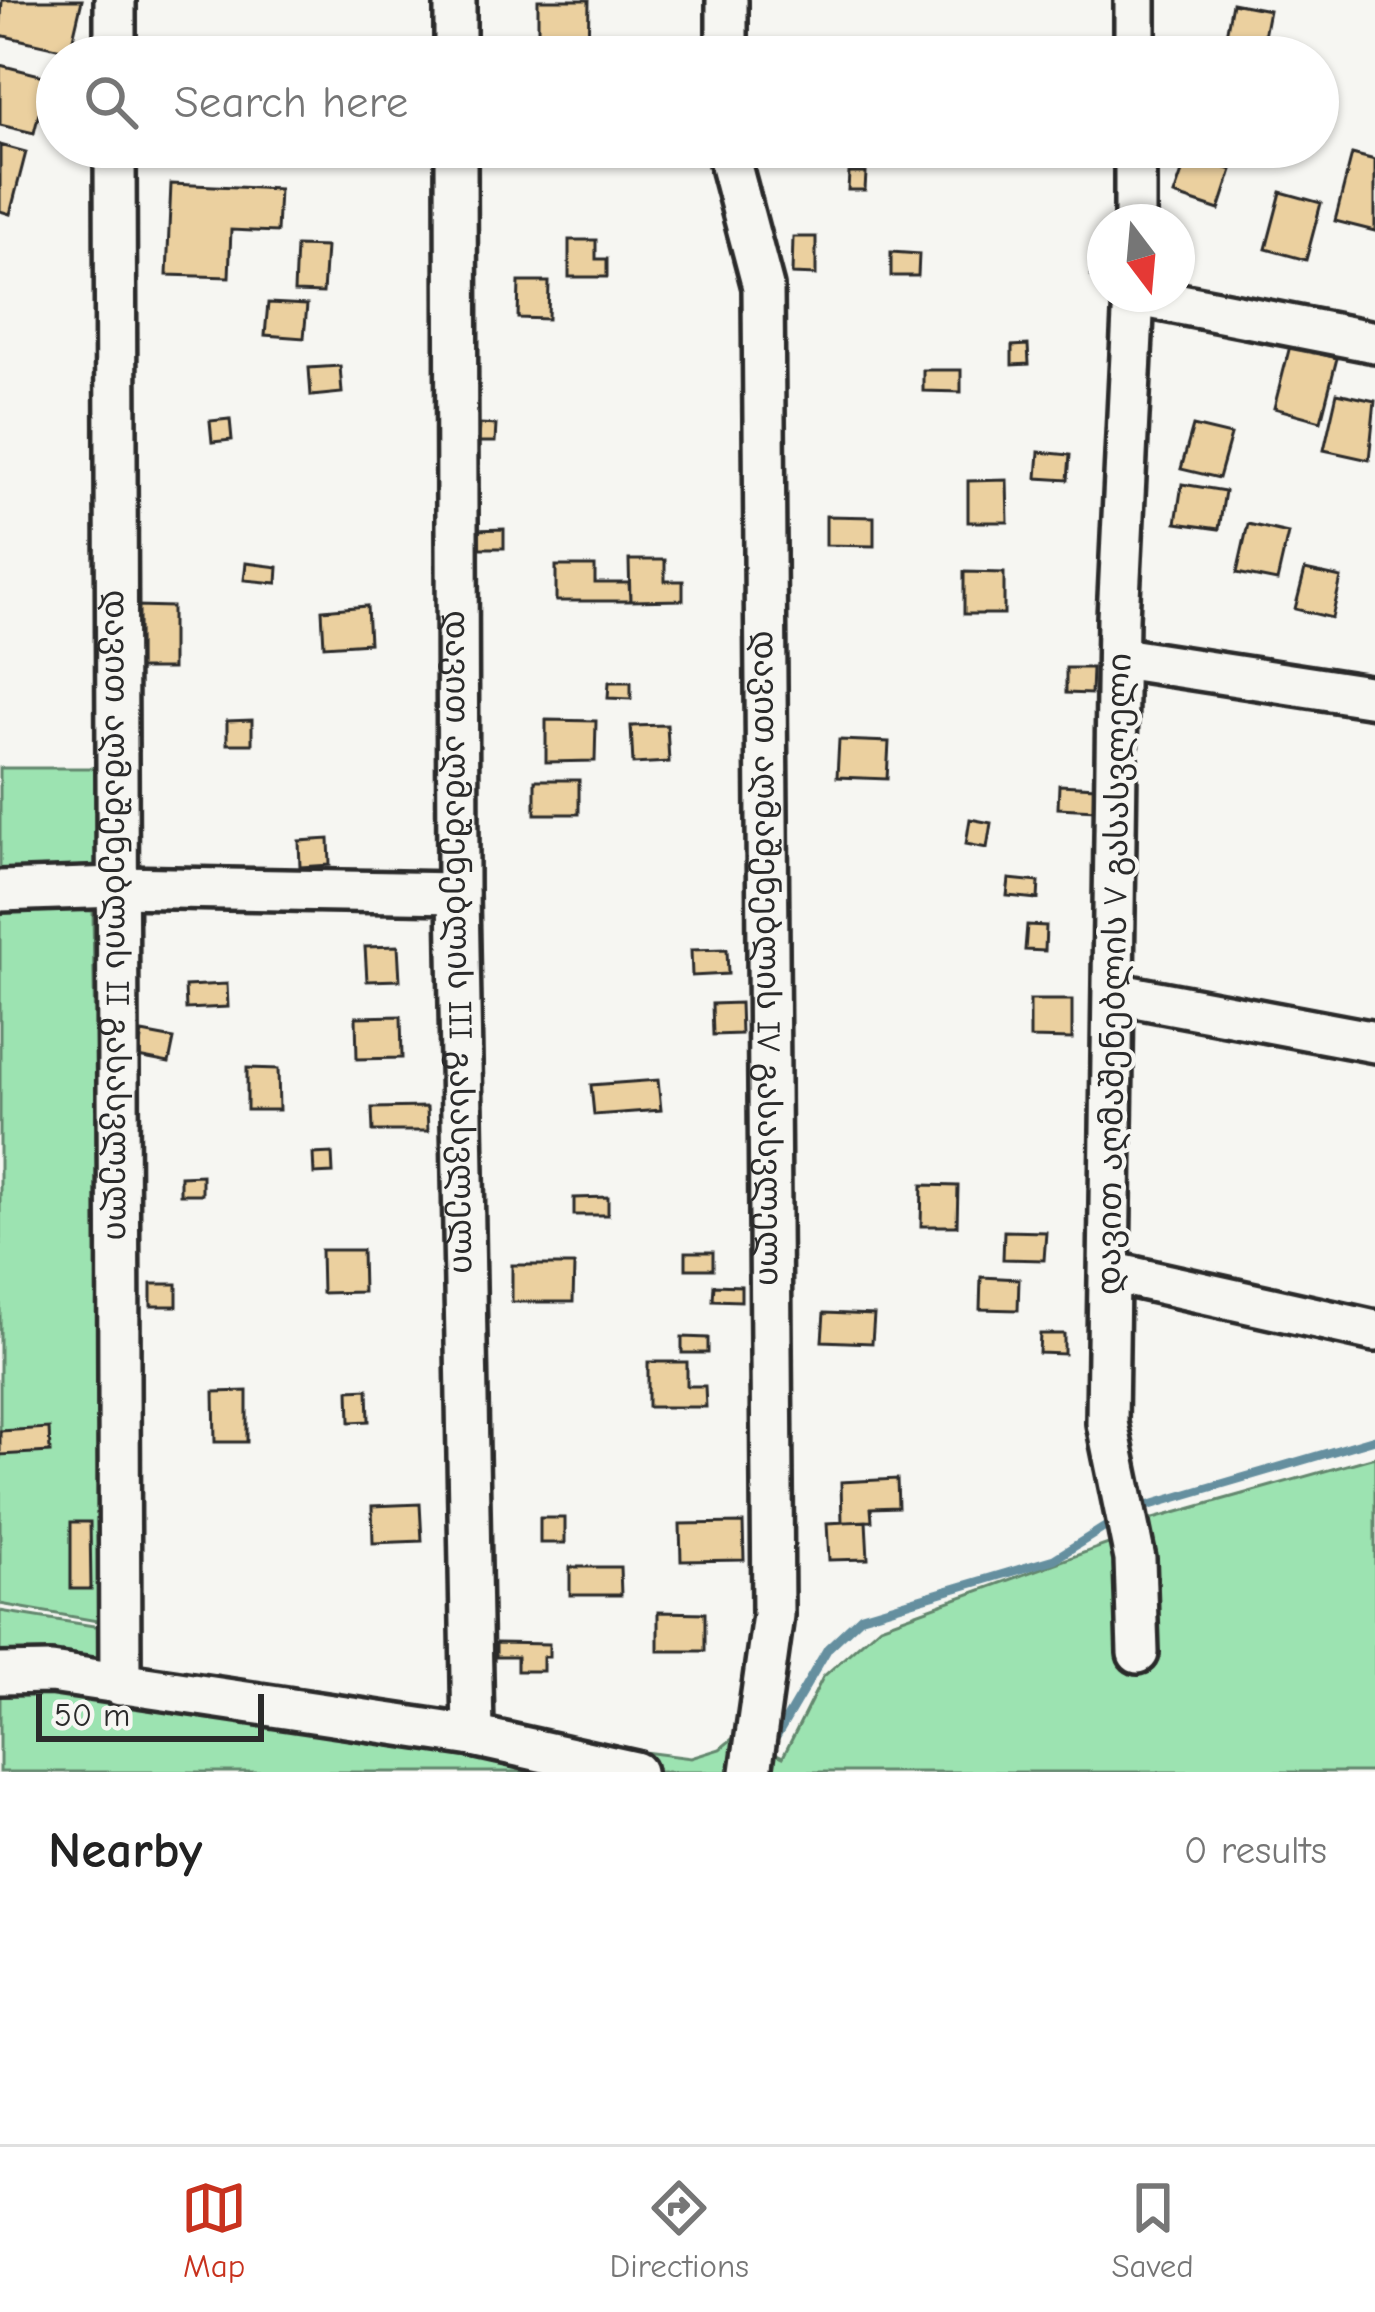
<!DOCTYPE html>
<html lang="en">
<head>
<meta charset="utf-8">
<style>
  body { margin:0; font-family:"Comic Neue","Noto Sans Georgian",sans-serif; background:#f2f2f2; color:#222 }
  .compass { position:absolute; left:1087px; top:204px; width:108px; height:108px; border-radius:50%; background:#fff; box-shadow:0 3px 9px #0004; rotate:164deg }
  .scale { position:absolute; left:36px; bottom:30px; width:228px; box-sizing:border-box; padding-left:12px; border:6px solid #2b2b2b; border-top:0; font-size:33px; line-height:42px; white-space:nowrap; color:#2b2b2b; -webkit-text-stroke:9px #f6f6f2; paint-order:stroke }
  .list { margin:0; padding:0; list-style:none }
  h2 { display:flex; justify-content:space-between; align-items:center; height:156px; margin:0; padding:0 48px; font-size:51px }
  h2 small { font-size:39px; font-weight:400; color:#767676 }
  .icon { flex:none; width:66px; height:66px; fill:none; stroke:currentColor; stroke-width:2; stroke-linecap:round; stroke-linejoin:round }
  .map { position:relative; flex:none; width:1375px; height:1772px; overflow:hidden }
  .search { position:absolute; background:#fff; box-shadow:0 3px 9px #0004; left:36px; right:36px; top:36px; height:132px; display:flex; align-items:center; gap:30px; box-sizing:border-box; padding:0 42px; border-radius:66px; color:#767676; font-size:45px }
  .sheet { height:372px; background:#fff }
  nav { display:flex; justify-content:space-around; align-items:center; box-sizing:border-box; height:168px; border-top:3px solid #e0e0e0; background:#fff; font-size:33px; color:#767676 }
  nav a { display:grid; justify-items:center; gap:6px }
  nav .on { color:#c8321e }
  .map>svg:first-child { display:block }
  .green { fill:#9ce3b1; stroke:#64876e; stroke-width:3 }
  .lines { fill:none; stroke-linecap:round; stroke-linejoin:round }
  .stream { stroke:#658f9f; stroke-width:9 }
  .building { fill:#ebd09f; stroke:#2b2b2b; stroke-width:3 }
  .minor-casing { stroke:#2b2b2b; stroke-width:48 }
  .minor { stroke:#f6f6f2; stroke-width:39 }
  .labels { text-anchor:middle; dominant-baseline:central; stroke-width:9; stroke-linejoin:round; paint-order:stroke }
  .street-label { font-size:33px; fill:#2b2b2b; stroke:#f6f6f2 }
</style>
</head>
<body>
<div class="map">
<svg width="1375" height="1772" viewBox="0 0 1375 1772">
  <rect width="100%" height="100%" fill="#f6f6f2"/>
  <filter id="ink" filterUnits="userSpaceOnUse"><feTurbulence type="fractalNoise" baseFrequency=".00833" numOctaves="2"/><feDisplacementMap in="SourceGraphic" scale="24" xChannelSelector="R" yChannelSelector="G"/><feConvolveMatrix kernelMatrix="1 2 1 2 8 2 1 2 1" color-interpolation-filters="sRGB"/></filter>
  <g filter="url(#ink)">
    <path class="green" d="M0,768H102L104,874L0,877Z
      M0,908L93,911L103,1622L0,1604Z
      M1375,1457V1772H0V1611L119,1630L120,1685L691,1758L720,1749L737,1735L783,1757L823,1677L880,1626L1117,1541L1153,1519Z"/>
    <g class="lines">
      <path class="stream" d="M1133,1510L1375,1439
        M776,1737L828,1648L862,1616L1054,1559L1118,1519"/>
    </g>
    <path class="building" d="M2,0H82L70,51L0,35Z
      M538,0H589L588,56L538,55Z
      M1232,3L1269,10L1261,52L1224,46Z
      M0,65L48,77L34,133L0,125Z
      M0,145L26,152L10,214L0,211Z
      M1352,154L1375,160V231L1335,221Z
      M1188,155L1232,170L1219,210L1174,195Z
      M849,173H866L865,190H848Z
      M171,184L279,189L277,232L231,230L229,277L167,275Z
      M1281,192L1321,203L1306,260L1266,249Z
      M793,237H816V275L792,274Z
      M569,240H596V259H607V277H569Z
      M296,246L326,247L323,293L294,292Z
      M891,252L919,254L918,276H891Z
      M1093,257L1105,258V277L1091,276Z
      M519,282H549L548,319L518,318Z
      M268,303L307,305L304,338L265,335Z
      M1028,345L1029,364L1012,365V346Z
      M1290,346L1337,358L1321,421L1274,408Z
      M340,366L342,393L311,396L309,368Z
      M923,370H961V392L923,391Z
      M1337,393L1375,401L1369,460L1324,450Z
      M230,419L232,440L212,442L210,421Z
      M480,424L496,425L495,442H479Z
      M1193,426L1231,435L1219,478L1181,469Z
      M1039,452L1070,455L1068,480L1037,478Z
      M1007,480L1008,522H968V481Z
      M1182,484L1225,491L1219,529L1176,523Z
      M826,516L874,517V546L826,545Z
      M1248,524L1288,533L1277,581L1237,573Z
      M504,529V548H475V530Z
      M629,560H665V581H683V600L630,601Z
      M246,563L278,567L277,583L244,580Z
      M556,566H595V583H629L630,601H556Z
      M1305,570L1341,578L1332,618L1295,609Z
      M964,572L1004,573V614H964Z
      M136,606L172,607V669H136Z
      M367,606L369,643L324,646L322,610Z
      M1066,668H1092L1091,694L1066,693Z
      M609,682H631V699L608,698Z
      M252,720V744H227V721Z
      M546,720L596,721L595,761L546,762Z
      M667,725L669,762L633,764L631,726Z
      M839,740L889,742L887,779L837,777Z
      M535,780H579V814H535Z
      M1059,785L1096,787L1095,810L1058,808Z
      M970,819L991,823L987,848L966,844Z
      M329,839L330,865L300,867L299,841Z
      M1009,879L1039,882L1038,899L1007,896Z
      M1027,925L1046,926L1045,951L1025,950Z
      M398,946L400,980L367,981L365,947Z
      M727,949L728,974L692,976L691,950Z
      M227,984L228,1007L186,1009L185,986Z
      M1030,1000H1072V1039L1030,1038Z
      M740,1003L741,1034L713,1035L712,1004Z
      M401,1016L402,1058L357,1059L356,1017Z
      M142,1033L174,1039L169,1063L138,1057Z
      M247,1068L278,1069L279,1110H247Z
      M658,1080L661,1110L594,1115L591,1085Z
      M427,1107L428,1131H373L372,1108Z
      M332,1153L333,1173L314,1174L313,1154Z
      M202,1175V1194H180V1176Z
      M922,1185L958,1186L957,1226H921Z
      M608,1197V1215H574V1198Z
      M1004,1231L1046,1232L1044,1260L1003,1259Z
      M321,1250H362L363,1292L322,1293Z
      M686,1252H713V1269H686Z
      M512,1265H574L573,1302H512Z
      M981,1277L1019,1279L1018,1310L980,1309Z
      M151,1284H177V1306H151Z
      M714,1285L741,1286V1301L713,1300Z
      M824,1313L874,1315L872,1343L822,1341Z
      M1040,1334H1064V1354L1039,1353Z
      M682,1337L708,1338V1353H682Z
      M648,1362H687V1386H705L706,1407H648Z
      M368,1389L369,1421L350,1422L349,1390Z
      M247,1391V1442H215L214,1392Z
      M49,1428L50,1452L0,1455V1431Z
      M897,1479L898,1507L871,1508L872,1521L842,1522L841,1482Z
      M420,1504L422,1541L373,1543L372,1506Z
      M540,1518H565V1543H540Z
      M866,1521L868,1559L829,1560L827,1523Z
      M71,1522H90L91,1589H71Z
      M743,1523L744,1560L681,1561L680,1524Z
      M570,1567H620L621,1595H570Z
      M658,1612L705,1613V1651H658Z
      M496,1643L549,1644V1657H543V1671H517V1657H496Z"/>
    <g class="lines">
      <defs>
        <g id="minor">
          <path d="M115,0V57"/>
          <path d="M455,0V57"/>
          <path d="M727,57V0"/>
          <path d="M1135,57V0"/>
          <path id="s1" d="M115,147L120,1685"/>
          <path id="s2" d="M456,147L458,893L473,1736"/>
          <path id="s3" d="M726,147L763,287L773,1615L751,1772"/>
          <path d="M1135,222V147"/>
          <path d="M1134,294L1118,618L1107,1423L1135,1559L1138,1653"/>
          <path d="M1134,295L1375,342"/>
          <path d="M1121,658L1375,697"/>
          <path d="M0,891L117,887L458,893"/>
          <path d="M1114,993L1375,1042"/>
          <path d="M1110,1272L1375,1331"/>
          <path d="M0,1674L51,1673L473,1736L635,1772"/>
        </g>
      </defs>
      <use href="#minor" class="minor-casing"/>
      <use href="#minor" class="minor"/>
    </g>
  </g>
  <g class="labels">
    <g class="street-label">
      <text stroke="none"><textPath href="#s1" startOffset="768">დავით აღმაშენებლის II გასასვლელი</textPath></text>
      <text stroke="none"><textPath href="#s2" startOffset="795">დავით აღმაშენებლის III გასასვლელი</textPath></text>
      <text stroke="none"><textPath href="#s3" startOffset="816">დავით აღმაშენებლის IV გასასვლელი</textPath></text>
      <text transform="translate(1114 974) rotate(-89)">დავით აღმაშენებლის V გასასვლელი</text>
    </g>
  </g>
</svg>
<svg class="compass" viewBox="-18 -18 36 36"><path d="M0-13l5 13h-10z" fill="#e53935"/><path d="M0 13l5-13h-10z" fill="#767676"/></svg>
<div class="scale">50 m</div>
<div class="search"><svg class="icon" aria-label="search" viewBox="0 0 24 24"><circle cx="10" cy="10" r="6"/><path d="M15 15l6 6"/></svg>Search here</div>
</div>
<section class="sheet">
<h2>Nearby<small>0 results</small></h2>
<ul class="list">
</ul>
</section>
<nav>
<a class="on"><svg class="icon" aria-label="map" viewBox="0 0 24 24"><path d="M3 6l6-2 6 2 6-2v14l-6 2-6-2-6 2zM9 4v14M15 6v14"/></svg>Map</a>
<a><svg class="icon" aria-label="directions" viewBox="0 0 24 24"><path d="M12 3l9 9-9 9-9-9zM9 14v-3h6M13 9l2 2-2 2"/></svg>Directions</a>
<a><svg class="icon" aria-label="saved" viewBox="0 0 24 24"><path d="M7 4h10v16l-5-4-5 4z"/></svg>Saved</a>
</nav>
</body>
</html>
